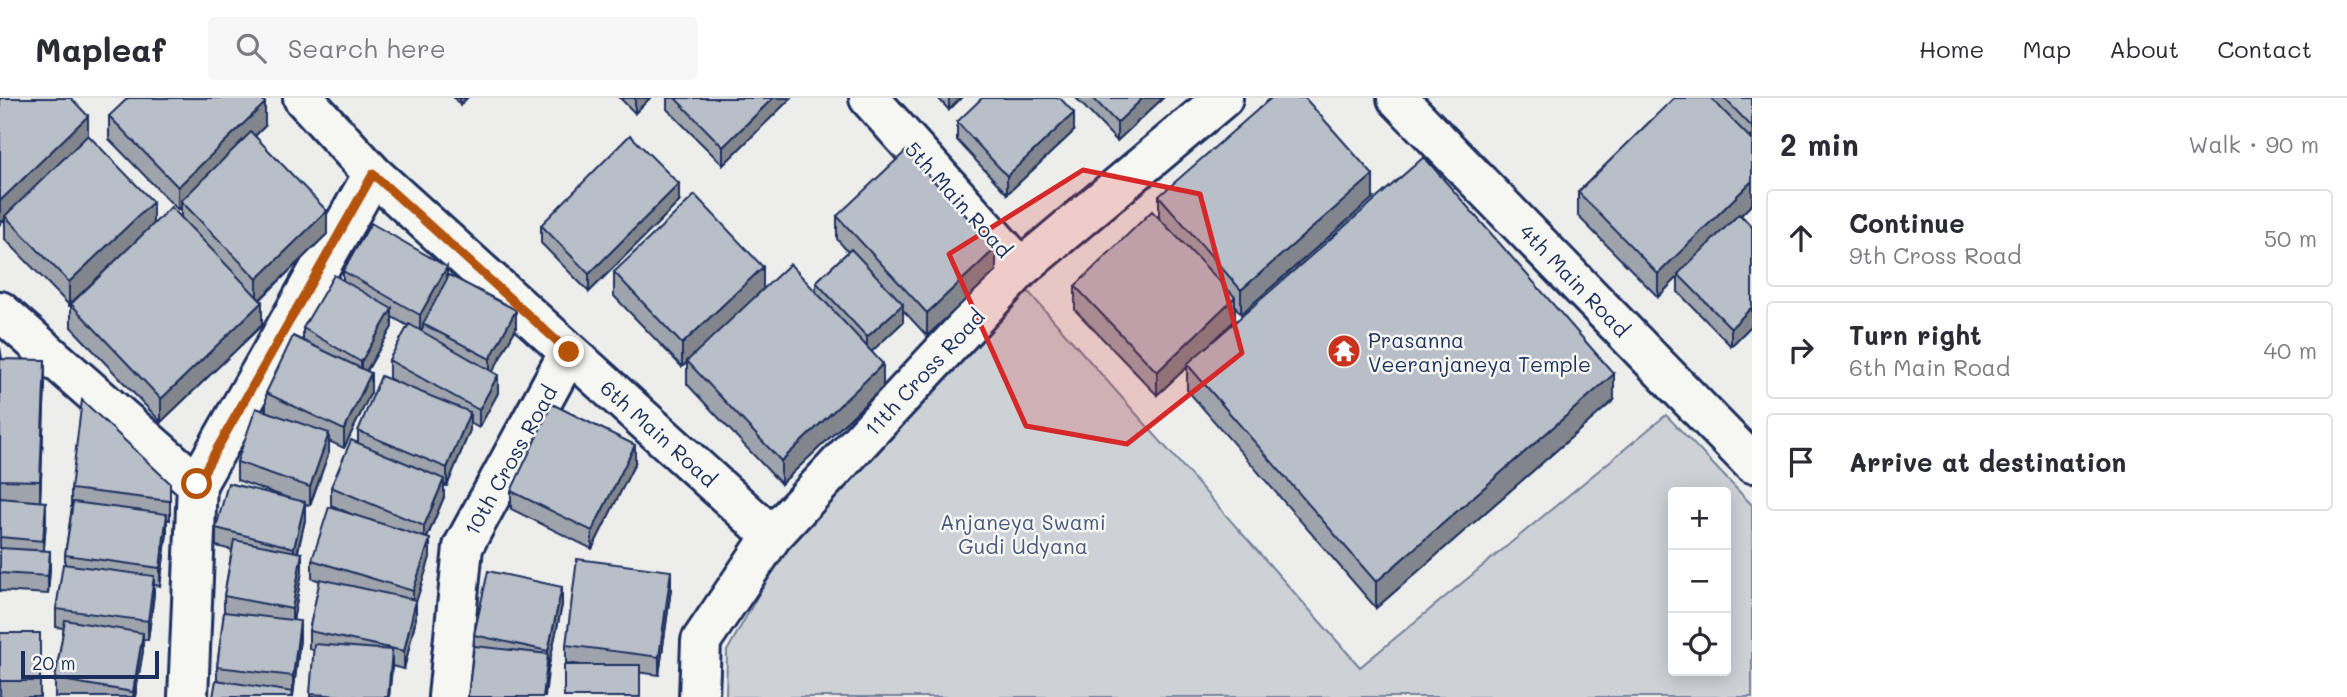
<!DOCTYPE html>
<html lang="en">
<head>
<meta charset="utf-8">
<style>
  body { margin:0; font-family:Mali,sans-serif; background:#f7f7f7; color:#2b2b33 }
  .controls { position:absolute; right:21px; bottom:21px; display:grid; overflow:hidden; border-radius:7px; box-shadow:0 4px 18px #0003 }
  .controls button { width:63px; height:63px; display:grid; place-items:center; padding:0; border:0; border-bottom:2px solid #e1e1e2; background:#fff; color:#2b2b33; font:35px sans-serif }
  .scale { position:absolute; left:21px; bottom:18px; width:138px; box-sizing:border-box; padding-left:7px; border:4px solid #1b2f5e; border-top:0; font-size:19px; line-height:24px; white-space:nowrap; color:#1b2f5e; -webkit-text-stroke:5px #f6f6f2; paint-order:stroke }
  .stop { position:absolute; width:21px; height:21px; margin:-16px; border:5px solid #b45309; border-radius:50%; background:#fff }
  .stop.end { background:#b45309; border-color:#fff; box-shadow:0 2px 7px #0008 }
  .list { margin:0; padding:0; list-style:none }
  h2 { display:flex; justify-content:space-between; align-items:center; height:91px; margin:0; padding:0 28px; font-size:30px }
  h2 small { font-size:23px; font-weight:400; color:#7c7c81 }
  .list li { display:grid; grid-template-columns:46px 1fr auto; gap:21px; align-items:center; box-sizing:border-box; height:98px; margin:0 14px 14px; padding:0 14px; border:2px solid #e1e1e2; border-radius:7px }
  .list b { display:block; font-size:26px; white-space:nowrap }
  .list p { margin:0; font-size:23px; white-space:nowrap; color:#7c7c81 }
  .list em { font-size:23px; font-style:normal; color:#7c7c81 }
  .icon { flex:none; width:38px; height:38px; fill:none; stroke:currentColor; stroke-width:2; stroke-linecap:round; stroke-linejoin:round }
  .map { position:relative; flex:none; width:1752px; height:599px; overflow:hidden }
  header { display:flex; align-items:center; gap:42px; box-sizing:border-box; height:98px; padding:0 35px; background:#fff; border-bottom:2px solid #e1e1e2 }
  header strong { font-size:33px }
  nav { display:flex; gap:38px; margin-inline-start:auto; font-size:24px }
  .search { width:490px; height:63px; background:#f7f7f7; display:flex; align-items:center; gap:18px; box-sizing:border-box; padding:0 24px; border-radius:7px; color:#7c7c81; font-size:26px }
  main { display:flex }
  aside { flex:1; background:#fff }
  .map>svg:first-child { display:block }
  .green { fill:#ced2d7; stroke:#74809a; stroke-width:2; fill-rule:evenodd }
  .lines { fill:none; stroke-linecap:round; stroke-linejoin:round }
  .minor-casing { stroke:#1b2f5e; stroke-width:44 }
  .minor { stroke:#f6f6f2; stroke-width:38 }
  .wall { fill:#9fa4ac; stroke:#1b2f5e; stroke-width:2 }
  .shaded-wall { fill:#82868c; stroke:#1b2f5e; stroke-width:2 }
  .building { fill:#b9bfc8; stroke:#1b2f5e; stroke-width:2 }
  .route { stroke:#b45309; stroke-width:9 }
  .marked { fill:#d62828; fill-opacity:0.2; stroke:#d62828; stroke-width:5; stroke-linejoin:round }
  .labels { text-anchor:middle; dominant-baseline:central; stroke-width:5; stroke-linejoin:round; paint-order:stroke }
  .street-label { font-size:21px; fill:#1b2f5e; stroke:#f6f6f2 }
  .poi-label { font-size:21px; fill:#1b2f5e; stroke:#f6f6f2; text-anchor:start }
  .park-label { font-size:21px; fill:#48587c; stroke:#f6f6f2 }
</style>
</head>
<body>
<header>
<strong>Mapleaf</strong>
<div class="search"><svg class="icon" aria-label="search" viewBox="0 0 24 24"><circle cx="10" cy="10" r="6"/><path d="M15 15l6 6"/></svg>Search here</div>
<nav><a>Home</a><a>Map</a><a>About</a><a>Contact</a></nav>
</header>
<main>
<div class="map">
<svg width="1752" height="599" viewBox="0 0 1752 599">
  <rect width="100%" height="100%" fill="#edeeec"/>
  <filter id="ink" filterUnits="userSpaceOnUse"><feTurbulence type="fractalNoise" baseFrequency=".0143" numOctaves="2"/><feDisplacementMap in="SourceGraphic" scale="14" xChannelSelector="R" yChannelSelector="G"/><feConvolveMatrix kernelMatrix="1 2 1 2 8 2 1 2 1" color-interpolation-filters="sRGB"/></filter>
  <g filter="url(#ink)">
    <path class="green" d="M1025,190L1360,569L1666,317L1752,407V599H726L727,553L784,451ZM1673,394H1726V573H1673Z"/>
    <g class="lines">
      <defs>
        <path id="minor" d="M303,0L373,76L772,438
          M869,0L1021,170
          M1397,0L1752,365
          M0,213L197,386
          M188,599L197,386L373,76
          M448,599L463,449L569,254
          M699,599L701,543L772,438L1021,170L1223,0"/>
      </defs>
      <use href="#minor" class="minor-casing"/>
      <use href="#minor" class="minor"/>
    </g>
    <path class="wall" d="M0,0H71L69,207L5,141V121L0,126Z
      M454,0H467L460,7Z
      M620,0H650L635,15Z
      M667,0H791L723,67L667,11Z
      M938,0H961L949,12Z
      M1076,0H1163L1117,43Z
      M1674,0H1752V106L1741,117L1752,129V227L1731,248L1678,194V179L1658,199L1578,118V94Z
      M109,18L265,28L255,38L327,136L260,202L262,227L161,324L71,229V206L181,119V110L178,112L109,41Z
      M957,24L1074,33L1007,96L957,42Z
      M1159,98L1373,100L1241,216L1235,208V222L1212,245L1614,302L1376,510L1187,292V269L1157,297L1075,212V188L1159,120Z
      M679,104L589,194L541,145V127Z
      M837,118L996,173L927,238L903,212V224L872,253L883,289L781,386L687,286V264L682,269L614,198V174L763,192L816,194V184L848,154L837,141Z
      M343,173L447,181L516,230L492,274L498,295L479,330L470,325V332L447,388L444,387V399L427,440L430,459L416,504V520L404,571L392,568L389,599H310L314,552L309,551V533L320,483L312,480V462L351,416L331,407V389L358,345V333L394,283L389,280V262L408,228L392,219V229L367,273L371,294L344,350L329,343V354L310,407L305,406V422L298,454L302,473L293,522L300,541L293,599L217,582V569L224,516V498L232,452L216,448V430L291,401L237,382V364L266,313V295L303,243V230L343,183Z
      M0,249L2,261L45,285L40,404L46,422L44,452L50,471L48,496L0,493Z
      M635,365L592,451L511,411V393Z
      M170,385V422L167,421V435L160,488L154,487V496L148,542L143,541V553L135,599H55V581L64,530L56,529V511L65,466V457L72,409H71V391Z
      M671,491L659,577L566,565V547Z
      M562,507L548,571L474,548V537Z
      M0,535H40V599H0Z"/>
    <path class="shaded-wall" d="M460,0H467L460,7Z
      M635,0H650L635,15Z
      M773,0H791L723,67V49Z
      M949,0H961L949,12Z
      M1143,0H1163L1117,43V25Z
      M265,5V28L184,106L181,103V110L178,112V89Z
      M1074,15V33L1007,96V78Z
      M88,18V41L5,118V121L0,126V103Z
      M1373,77V100L1241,216V192Z
      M1752,83V106L1679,178L1678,176V179L1658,199V176Z
      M679,86V104L589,194V176Z
      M153,104V127L69,207V184Z
      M327,113V136L257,204V181Z
      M996,150V173L927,238V215Z
      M447,169V187L423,226V230L420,235V217Z
      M763,169V192L682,269V246Z
      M1235,199V222L1188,268L1187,266V269L1157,297V274Z
      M262,204V227L161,324V301Z
      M903,206V224L867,258V239Z
      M1752,209V227L1731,248V230Z
      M392,211V229L361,282V264Z
      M516,212V230L490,279V261Z
      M45,262V285L40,406V383Z
      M883,266V289L781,386V363Z
      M371,275V294L344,350V332Z
      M1614,276V302L1376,510V484Z
      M498,277V295L479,330V312Z
      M470,314V332L447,388V370Z
      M329,335V354L310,407V389Z
      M635,347V365L592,451V433Z
      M444,381V399L424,446V428Z
      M46,404V422L43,461V443Z
      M305,404V422L294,468V450Z
      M167,416V435L160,488V470Z
      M430,441V459L416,504V520L404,571V553L413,512V493Z
      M50,453V471L48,496V478Z
      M302,455V473L292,529V511Z
      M671,473V491L659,577V559Z
      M154,478V496L148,542V523Z
      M562,489V507L548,571V553Z
      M300,523V541L293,596V578Z
      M143,535V553L135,599H133Z
      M392,552V570L389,599H388Z
      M548,556V574L545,599H543Z"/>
    <path class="building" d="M0,0H71L88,18L0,103Z
      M128,0H261L265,5L178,89L109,18Z
      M675,0H773L723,49Z
      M982,0H1060L1074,15L1007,78L957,24Z
      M1093,0H1143L1117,25Z
      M1271,0H1305L1373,77L1241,192L1159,98Z
      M1674,0H1711L1752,42V83L1658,176L1578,94Z
      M1724,0H1752V29Z
      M251,34L327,113L257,181L181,103Z
      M88,37L153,104L69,184L5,118Z
      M630,37L679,86L589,176L541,127Z
      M906,53L996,150L927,215L837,118Z
      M1424,59L1614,276L1376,484L1187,266Z
      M695,97L763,169L682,246L614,174Z
      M171,109L262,204L161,301L71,206Z
      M1152,113L1235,199L1157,274L1075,188Z
      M1739,116L1752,129V209L1731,230L1678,176Z
      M371,125L447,169L420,217L343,173Z
      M851,151L903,206L867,239L816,184Z
      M790,166L883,266L781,363L687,263Z
      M334,177L392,211L361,264L303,230Z
      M449,177L516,212L490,261L423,226Z
      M409,226L498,277L479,312L389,262Z
      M293,238L371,275L344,332L266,295Z
      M0,261L45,262L40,383L0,382Z
      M381,278L470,314L447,370L358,333Z
      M82,302L170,385V403L71,391Z
      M552,306L635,347L592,433L511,393Z
      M256,310L329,335L310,389L237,364Z
      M351,342L444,381L424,428L331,389Z
      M228,385L305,404L294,450L216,430Z
      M0,400L46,404L43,443L0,439Z
      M73,404L167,416L160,470L65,457Z
      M329,409L430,441L413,493L312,462Z
      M234,442L302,455L292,511L224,498Z
      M0,450L50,453L48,478L0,475Z
      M577,461L671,473L659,559L566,547Z
      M63,466L154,478L148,523L56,511Z
      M488,473L562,489L548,553L474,537Z
      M320,481L416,502L404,553L309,533Z
      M224,514L300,523L293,578L217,569Z
      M65,522L143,535L133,594L55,581Z
      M0,535H40V583H0Z
      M314,546L392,552L388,599H359L310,596Z
      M474,548L548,556L543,599H468Z
      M564,567H640V599H564Z
      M216,582L293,594L292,599H213Z"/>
  </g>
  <g class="lines" filter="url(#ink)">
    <path class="route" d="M197,386L373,76L569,254"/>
  </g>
  <path class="marked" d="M1083,72L1200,96L1242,255L1127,346L1026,328L949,156Z"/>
  <defs>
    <symbol id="temple-disc" viewBox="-11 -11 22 22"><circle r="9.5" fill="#c8321e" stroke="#f6f6f2"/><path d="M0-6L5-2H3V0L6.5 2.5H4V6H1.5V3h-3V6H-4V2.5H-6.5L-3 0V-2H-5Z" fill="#fff"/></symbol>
  </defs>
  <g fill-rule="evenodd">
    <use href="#temple-disc" x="1325" y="234" width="38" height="38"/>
  </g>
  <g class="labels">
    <g class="street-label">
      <text transform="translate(959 101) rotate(48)">5th Main Road</text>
      <text transform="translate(1575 182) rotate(46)">4th Main Road</text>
      <text transform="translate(924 274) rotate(-47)">11th Cross Road</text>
      <text transform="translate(659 335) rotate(42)">6th Main Road</text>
      <text transform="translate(510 362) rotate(-61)">10th Cross Road</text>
    </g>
    <g class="poi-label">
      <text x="1368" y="241">Prasanna<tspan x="1368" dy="24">Veeranjaneya Temple</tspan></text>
    </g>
    <g class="park-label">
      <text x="1023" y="423">Anjaneya Swami<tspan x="1023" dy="24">Gudi Udyana</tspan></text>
    </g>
  </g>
</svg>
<div class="controls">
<button>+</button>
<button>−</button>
<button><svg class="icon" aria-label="locate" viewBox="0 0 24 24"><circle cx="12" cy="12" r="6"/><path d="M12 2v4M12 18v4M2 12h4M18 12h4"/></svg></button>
</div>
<div class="scale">20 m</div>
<div class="stop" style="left:197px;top:386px"></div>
<div class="stop end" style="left:569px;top:254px"></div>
</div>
<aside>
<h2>2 min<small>Walk · 90 m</small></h2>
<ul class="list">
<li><svg class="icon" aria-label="ahead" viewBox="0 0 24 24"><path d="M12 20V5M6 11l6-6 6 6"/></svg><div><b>Continue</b><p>9th Cross Road</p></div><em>50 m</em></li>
<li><svg class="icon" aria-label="right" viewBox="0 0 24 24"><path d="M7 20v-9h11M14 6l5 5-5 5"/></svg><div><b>Turn right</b><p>6th Main Road</p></div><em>40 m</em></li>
<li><svg class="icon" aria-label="arrive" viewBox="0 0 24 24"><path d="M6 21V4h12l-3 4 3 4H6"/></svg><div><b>Arrive at destination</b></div></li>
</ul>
</aside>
</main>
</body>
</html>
